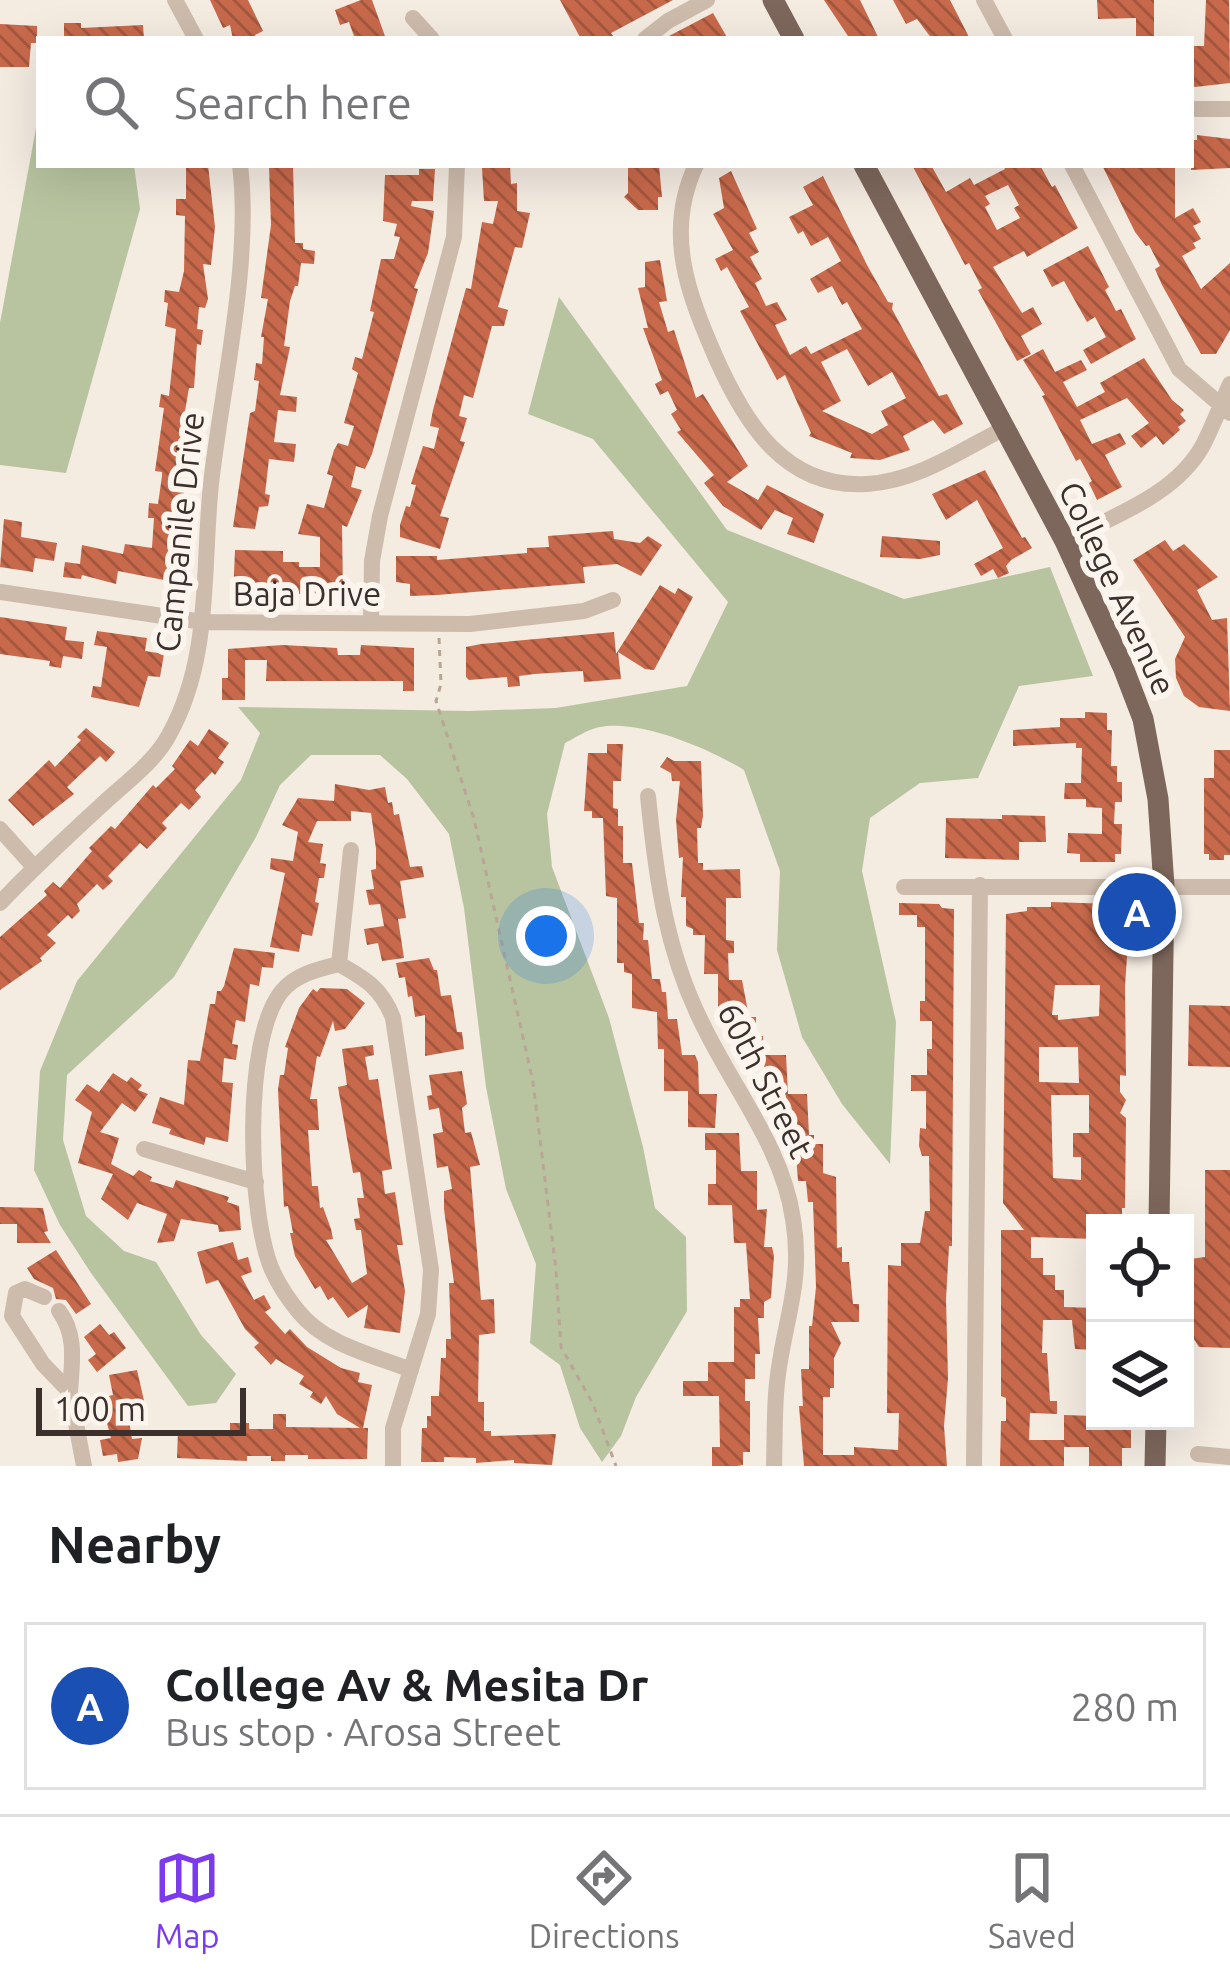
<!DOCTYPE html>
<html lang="en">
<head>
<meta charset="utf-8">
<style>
  body { margin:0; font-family:Ubuntu,sans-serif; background:#f6f6f6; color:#202124 }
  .controls { position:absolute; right:36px; bottom:36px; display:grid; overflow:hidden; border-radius:0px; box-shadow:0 12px 48px #0002 }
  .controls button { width:108px; height:108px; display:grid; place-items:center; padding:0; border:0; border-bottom:3px solid #e0e0e0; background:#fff; color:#202124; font:60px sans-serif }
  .scale { position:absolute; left:36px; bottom:30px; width:210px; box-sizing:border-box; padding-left:12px; border:6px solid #3b302b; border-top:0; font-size:33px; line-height:42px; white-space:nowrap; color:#3b302b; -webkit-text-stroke:9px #fbf5ee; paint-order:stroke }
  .you { position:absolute; left:546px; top:936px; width:42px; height:42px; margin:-30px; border:9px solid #fff; border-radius:50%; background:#1a73e8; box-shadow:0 0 0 18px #1a73e833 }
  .badge { display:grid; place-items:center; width:78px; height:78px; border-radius:50%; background:#7c3aed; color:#fff; font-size:39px; font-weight:700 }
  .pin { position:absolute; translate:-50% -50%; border:6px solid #fff; box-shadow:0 3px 12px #0006 }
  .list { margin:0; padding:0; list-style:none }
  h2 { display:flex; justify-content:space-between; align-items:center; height:156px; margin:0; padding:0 48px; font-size:51px }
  h2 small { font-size:39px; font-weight:400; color:#757577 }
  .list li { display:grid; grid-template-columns:78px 1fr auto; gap:36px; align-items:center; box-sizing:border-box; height:168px; margin:0 24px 24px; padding:0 24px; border:3px solid #e0e0e0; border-radius:0px }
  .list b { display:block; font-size:45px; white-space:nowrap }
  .list p { margin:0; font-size:39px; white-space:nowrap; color:#757577 }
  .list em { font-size:39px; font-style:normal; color:#757577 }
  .icon { flex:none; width:66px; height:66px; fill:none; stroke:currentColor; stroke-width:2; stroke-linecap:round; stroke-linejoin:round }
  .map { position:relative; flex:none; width:1230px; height:1466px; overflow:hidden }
  .search { position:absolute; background:#fff; box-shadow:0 12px 48px #0002; left:36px; right:36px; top:36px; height:132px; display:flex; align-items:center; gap:30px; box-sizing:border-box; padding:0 42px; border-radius:0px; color:#757577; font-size:45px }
  .sheet { height:348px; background:#fff }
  nav { display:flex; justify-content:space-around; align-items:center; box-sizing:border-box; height:168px; border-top:3px solid #e0e0e0; background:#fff; font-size:33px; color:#757577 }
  nav a { display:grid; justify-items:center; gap:6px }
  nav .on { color:#7c3aed }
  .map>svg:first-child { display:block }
  .grass { fill:#b8c4a0 }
  .building { fill:url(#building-back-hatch); fill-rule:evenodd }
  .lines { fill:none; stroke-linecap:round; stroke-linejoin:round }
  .path { stroke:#b9a596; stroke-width:3; stroke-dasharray:6 6; stroke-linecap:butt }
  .minor { stroke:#cdbbac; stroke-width:16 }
  .major { stroke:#7d675c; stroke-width:21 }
  .labels { text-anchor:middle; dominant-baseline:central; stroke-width:12; stroke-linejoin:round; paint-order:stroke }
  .street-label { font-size:33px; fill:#3b302b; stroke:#fbf5ee }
</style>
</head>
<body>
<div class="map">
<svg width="1230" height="1466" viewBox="0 0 1230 1466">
  <defs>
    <pattern id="building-back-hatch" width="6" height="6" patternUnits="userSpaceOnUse" patternTransform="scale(3)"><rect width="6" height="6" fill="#c8694b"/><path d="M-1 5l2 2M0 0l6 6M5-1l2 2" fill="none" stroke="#a4573f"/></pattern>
  </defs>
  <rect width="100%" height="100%" fill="#f4ebe1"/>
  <path class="grass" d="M39,112V165H134L140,209L66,473L0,465V323Z
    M559,297L727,530L904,599L1050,567L1093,676L1019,686L978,778L920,783L870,818L862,871L896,1022L890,1164L842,1104L802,1037L777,950L780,871L744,770C710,749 640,719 600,727C588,729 575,738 565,743L547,814L552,867L609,1018L643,1147L655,1208L686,1237L687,1311L636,1397L621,1436L602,1462L580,1428L560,1365L530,1343L536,1264L506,1189L486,1087L464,908L449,834L407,779L380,755H311L280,785L256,837L174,977L67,1075L63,1140L86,1216L124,1251L156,1262L201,1335L236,1374L216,1403L188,1406L91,1273L60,1225L34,1170L40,1071L77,981L241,780L260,733L238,707L469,711L556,708L687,686L728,602L593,439L528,414Z"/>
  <path class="building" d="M210,0H248L263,31L255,35L257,39H233L230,25L223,28Z
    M361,0H372L386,39H355L349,22L340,25L335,10Z
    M560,0H673L611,33L615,39H581Z
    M824,0H860L879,39H850Z
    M893,0H950L970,39H932L917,19L906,24Z
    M1097,0H1154V39H1136V18L1098,19Z
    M1206,0H1229L1230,83L1195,87L1191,85V46H1204Z
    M713,13L728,39H666L669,36Z
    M64,23H81V28L143,25L144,39H64Z
    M0,24L37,26V43H31L29,67H0Z
    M1197,135L1230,139V168L1191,170V140H1197Z
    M186,165H208L215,227L211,265L203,264L208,299L205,308L199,307L197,329L203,330L201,345L197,344L194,388H189L185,411L190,412L182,486H185L182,507L177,506L173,535L181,536L178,569H175L174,582L118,571L116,584L82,575L81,579L63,577L65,562L80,564L82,545L123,554L125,544L152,548L154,518H148L149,503L158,504L162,476V472L155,471L164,408L159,407L161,394L169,396L176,329L165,326L168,303L164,302L165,290L179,292L184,271L185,216L176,215V199H186Z
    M293,165L295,243H303V249L315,251L314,264L301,263L298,286H295L290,301L284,346L290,347L280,395L297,397L296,412L278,410L274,442L296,444L294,462L269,459L265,494L270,495L268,506L259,507L255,529L233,527L250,413L255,411L259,381L254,380L256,363L262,364L264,337H261L268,299L261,298L271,225L269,166Z
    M498,165H510L511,184L517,183V211L530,213L522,248L515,247L498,307L508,310L504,326H492L473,398L464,395L459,416L467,418L460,441L465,442L440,516L449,518L440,549L400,537V525L406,506L410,507L416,485L411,484L423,446L434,449L439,428L430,426L433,410L466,288L471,289L482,222L493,224L498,201H484L482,168H498Z
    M628,165H659L662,197H658V210H638L624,197L628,193Z
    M912,165H931L946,192L970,178L974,185L1005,169L1003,165H1040L1052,187L1055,185L1078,228L1027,257L1024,251L993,267L1022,313L1033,307L1042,324L1021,336L1031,354L1017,361L978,290L982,288L969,263L965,265ZM1008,185L1019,205L1014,208L1020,218L997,230L985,207L990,204L985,196Z
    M1102,165H1175V218L1193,208L1201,222L1193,226L1201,239L1193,243L1196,248L1182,256L1201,289L1230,263V330L1216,354H1201L1162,285L1155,269L1160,266L1149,245L1146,246L1135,232Z
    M419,169H435L433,201H412L411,206L434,211L428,253L414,288L418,289L372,454L365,469L356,466L351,487L362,490L347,527L342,525L343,592L233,597L235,550L283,551V562H299V567H320V537L298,534L307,504L324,508L333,476L327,474L334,450L338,443L348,446L354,426L344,423L358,373L352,369L355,357L362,359L374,312L370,311L381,259H394L400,237L394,236L397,224L383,221L385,175H419Z
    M731,171L757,229L749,233L759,252L750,257L762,279L755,283L766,306L777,302L787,320L775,325L790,355L806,346L811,354L862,329L847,302L842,305L832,286L818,293L810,279L841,261L828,237L811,246L803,231L798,234L789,217L813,205L803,187L823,176L867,265L888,302L893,303L892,309L939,396L947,394L963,424L944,434L933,420L903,436L910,450L880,460L850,458L852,453L809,436L811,433L785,375L777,380L740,311L749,307L727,267L721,271L715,259L733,250L713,214L724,208L719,178ZM847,349L868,386L892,372L906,398L881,411L888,425L872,434L822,411L841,401L821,362Z
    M1088,246L1109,287L1105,290L1116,311L1121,309L1136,339L1091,364L1083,350L1106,337L1095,317L1087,322L1064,281L1052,287L1043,270Z
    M660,260L667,301L659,302L668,332L674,330L696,398L703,394L748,466L727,482L758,500L767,485L824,514L814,543L787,534L793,518L775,510L761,530L723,506L704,483L714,475L677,432L681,430L671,414L677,410L668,391L660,395L655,384L662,380L643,328H648L638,288L645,287V262Z
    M1043,349L1055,372L1081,360L1087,370L1063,382L1077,407L1105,392L1100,383L1144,358L1172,400L1184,410L1180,414L1186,421L1178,427L1180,430L1163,445L1156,436L1141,448L1131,436L1149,423L1127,398L1080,420L1092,444L1120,433L1126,444L1105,455L1122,487L1097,500L1089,483L1092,481L1080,459L1076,461L1042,396L1045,395L1023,360Z
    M985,470L1022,538L1025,537L1032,548L1011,560L1006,566L1009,573L998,578L993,569L981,576L974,564L1003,548L977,500L946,520L932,494Z
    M4,519L22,522L21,537L57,543L54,561L35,558L33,572L0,567Z
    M613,531L614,539L640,543L648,536L662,545L641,576L617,564L583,567L585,583L437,595L410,596V584L396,582V556H437V560L527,553V548L549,547L548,536Z
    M882,536L940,541V555L920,559L880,557Z
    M1165,540L1173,551L1184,544L1218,577L1197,590L1212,620L1227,618L1230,711L1199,707L1184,696L1176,678L1175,659L1185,637L1133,560Z
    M660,585L675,594L678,588L693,597L654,670L645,669L618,652L621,679L584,682L583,671L534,674L519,676L520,686L508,687L507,677L469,680L466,677V647L481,644L614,632L616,654Z
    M0,617L67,627L65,640L84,642L82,659L63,656L61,668L49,666L50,661L0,654Z
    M97,631L147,638L145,651L164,654L160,677L148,676L139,707L91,697L93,686L101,687L107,647L94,645Z
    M283,645L337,648L338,655H360L361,645L414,648V691H403V681H266L267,660H245V700H222V678H228V649Z
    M1085,712L1107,713V730H1112L1111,766H1117V782H1122V802H1115L1114,824H1122L1121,854H1115V862H1080V854L1067,853L1068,833L1102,834V808L1086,807V799H1064L1065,783H1081L1082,748H1076V743L1013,746V730L1060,727V718H1085Z
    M86,728L115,752L106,762L100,756L67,787L74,794L33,826L8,800L49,760L55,767L81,740L77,737Z
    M209,729L229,743L218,758L224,762L215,775L212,772L195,790L201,797L189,810L181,803L162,823L167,828L147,849L140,843L108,876L113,881L103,890L97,884L77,904L80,911L72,919L68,915L47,935L56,943L40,958L42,961L0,990V937L47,895L44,891L53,882L60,888L92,851L89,848L111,826L115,829L153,785L156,788L175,769L172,766L190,740L198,746Z
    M607,744H623L621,781H613V808L618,809V826H623V863H632L639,923H644L643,940H648L652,979H660L662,992H666L668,1019H677L682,1055H695L698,1062L699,1094H717L715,1128L688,1127V1091H664V1049H658L657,1012L632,1008V974L624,972V963H617V898L606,896L603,818H592V811H584L588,753H607Z
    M1214,750H1230V855H1224V860H1209V854H1204V778H1214Z
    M667,757L674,761H701L703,816L701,828H697L698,863H703V870L740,869L741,898H726V940L734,941V953H728L729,980H742L749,1017H756V1036H763V1051H740V1043L734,1041V1010L718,1011V974H704L705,935H693V929L686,926V897H681L683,857L679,858L676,820L680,781H672L671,773L660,767Z
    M335,784L369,790L385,787L388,803L392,802L394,815L399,814L410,867L422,866L424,877L400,881L406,918L398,919L404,958L382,961L378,943L367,945L364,929L384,926L380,904L369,905L366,890L374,889L371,870L376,869V849L371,813L351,811V821H317L308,842L323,844L320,863L326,864L324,878H319L315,902L319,903L312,936L302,934L299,952L270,947L285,873L270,869L271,858L293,861L298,832L282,825L298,798L334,801Z
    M1002,815L1045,816L1046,842H1019V860L945,858L946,818L1002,819Z
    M1051,902L1112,904V913H1130L1125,986L1126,1076L1120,1075V1092L1126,1100L1120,1113L1126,1118L1125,1208H1122V1223H1095V1239L1031,1237V1258H1043V1275H1055V1290H1064V1307L1095,1308V1350L1075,1349L1072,1320H1043L1042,1353H1047L1050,1401H1057V1414L1030,1413L1029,1440H1064V1415L1095,1416V1421H1131V1448H1122V1466H1089V1447H1064V1466H1000L1001,1421H1006V1398L1001,1396V1230H1024L1003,1203L1006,914L1027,911V907H1051ZM1055,985H1100L1099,1016L1058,1020V1015H1052ZM1039,1047H1078L1079,1083L1039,1082ZM1051,1095H1089V1133H1073V1157H1081V1180L1053,1178Z
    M899,903L939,904L942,908L954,909L952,1246H949L946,1299L948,1378L944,1426L947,1466H804L799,1406H803L801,1369H809V1326H812L816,1287L813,1202H808L806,1181H798L794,1128H784V1108H774V1090H763L765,1055H786L788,1094H807L809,1135H814V1144H823V1173L836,1177L837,1248L842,1247V1262H849L853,1304H859V1322H831L841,1343L834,1358V1388H830V1397H823V1455H854V1447L898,1450L899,1413H887L888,1265L901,1266V1243H920L925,1211H930L929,1156H922L919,1146L920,1128L926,1129V1091H911V1075H927V1049H932V1021H920V1001H925V927H917V915H899Z
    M234,948L275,953L273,968L262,967L259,986L250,984L245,1022L236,1020L232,1044L238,1045L236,1060L224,1058L222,1082L233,1083L228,1142L206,1137L204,1145L169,1134L171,1129L152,1123L160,1097L184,1105L188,1060L200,1061L210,1004H215L217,991H221L224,986Z
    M429,958L434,970H437L441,996L451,995L457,1032H462L464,1049L425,1056V1015L415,1017L412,996L408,997L405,977L399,978L396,963Z
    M320,988L347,989L365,1003L345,1029L335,1031L333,1021L320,1057L317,1056L310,1099H317L319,1130H308L312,1186H318L320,1208L323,1207L331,1229L333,1239L326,1240L352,1283L367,1274L361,1230H356L354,1219L360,1218L357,1198H364L360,1172L353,1173L338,1087L347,1085L342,1049L373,1045L374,1055L365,1057L369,1080L378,1079L392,1169L382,1171L385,1194L395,1192L403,1245H397L405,1291L400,1333L364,1328L368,1305L348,1318L333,1297L328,1300L320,1286L315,1289L295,1256L290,1233H293L288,1206L284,1207L278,1090L280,1075H284L288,1048L285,1047L299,1008L313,989L317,992Z
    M1189,1005L1230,1006V1067L1188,1066Z
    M462,1071L467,1104L462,1108L465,1133L471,1132L480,1165L470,1167L481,1300L494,1299L495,1333L479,1335L478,1402H484V1431H491V1436L556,1434L552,1465L514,1463V1460L476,1463V1458L444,1457V1462H421L422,1428H427V1416H431V1396H439L441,1358H446V1339H451L449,1283H454L444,1209V1191L452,1189L448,1166L437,1168L433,1134L443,1132L439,1108L429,1110L427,1096L432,1095L429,1075Z
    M113,1073L127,1082L131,1077L142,1085L138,1090L148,1094L135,1112L122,1103L100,1132L119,1138L111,1164L133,1176L139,1170L152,1177L150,1181L173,1188L176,1180L229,1197L227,1202L239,1206L241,1230L219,1232L218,1225L181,1219L174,1241L157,1243L167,1214L137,1203L128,1220L101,1199L113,1174L78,1163L92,1112L75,1100L87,1084L99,1092Z
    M705,1133H739L741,1171H757V1210L767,1209L764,1247H772L774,1256L771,1298L764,1302V1318H758L760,1354H755V1379H745V1401H750V1452H743V1465L737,1466H712V1447H720L719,1396H683V1381H708V1362H734V1307H740V1299H750L746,1243H734L732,1205H708V1184H716V1150H705Z
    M1205,1170H1230V1348L1199,1347L1190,1333V1259L1205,1257Z
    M0,1207L43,1208L48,1231L44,1232L51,1243H17V1224H0Z
    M233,1242L238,1260L248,1257L252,1272L241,1276L254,1300L264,1295L271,1308L265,1312L285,1334L290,1329L307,1347L341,1368L360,1373L358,1382L372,1385L363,1428H368L367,1459H308V1455H285V1461H271V1456H247V1461L177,1458L178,1430L230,1431V1423H249V1429H273V1414H286V1427L360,1428L337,1414L326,1396L321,1404L310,1397L313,1392L299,1384L304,1376L276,1359L271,1365L254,1347L259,1343L245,1329L218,1280L206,1284L197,1252Z
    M56,1250L91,1304L76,1314L66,1300L56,1299L53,1288L34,1279L27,1268Z
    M100,1324L109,1335L114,1332L126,1348L97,1372L88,1360L96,1354L84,1337Z
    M137,1370L145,1405L127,1409L132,1439L142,1438L138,1459L118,1462L117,1454L103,1456L100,1440L111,1438L100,1398L113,1395L109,1375Z"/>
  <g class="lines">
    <path class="path" d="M439,638L441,684L436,701L474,819L533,1082L556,1270L561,1347L593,1404L616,1466"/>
    <path class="minor" d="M175,0L196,39
      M984,0L1005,39
      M413,18L432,39
      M645,39L668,21L707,0
      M1191,109H1230
      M696,165C664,233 688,294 716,358C745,423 785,489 867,484C917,481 960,451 1003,429
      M1072,165L1179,369L1230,413
      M1065,541C1113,516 1176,495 1203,445C1213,426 1221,404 1230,384
      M0,592L203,622L470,624L584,611L613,600
      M371,623L372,561L380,516L454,237L457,165
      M648,796C656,877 666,953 704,1027C734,1089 783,1149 793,1219C804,1284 783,1323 777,1383C774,1410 775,1439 774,1466
      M0,829L34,867
      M904,887H1230
      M0,903C34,867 70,834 106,801C128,781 155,761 169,735C212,658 202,570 211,484C222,386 252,262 240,165
      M339,964C366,979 382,989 393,1018L431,1270L428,1314L393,1428V1466
      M339,964C319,969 296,974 282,991C242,1039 248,1218 273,1272C279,1285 289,1300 298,1311C325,1345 373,1355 411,1370
      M339,964L351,850
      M144,1149L256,1182
      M44,1297L25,1289L16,1293L12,1316L43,1364L70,1392C72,1362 77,1335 59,1311
      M70,1392L84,1466
      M1198,1454L1230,1457
      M974,1466L980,885"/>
    <path class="major" d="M773,0L794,39
      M864,165L1065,541L1123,667L1143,719L1158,799L1164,886L1159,1223
      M1155,1466L1156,1421"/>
  </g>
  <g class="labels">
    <g class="street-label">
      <text transform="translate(179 532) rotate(-84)">Campanile Drive</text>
      <text transform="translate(1118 588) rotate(65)">College Avenue</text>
      <text x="307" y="593">Baja Drive</text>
      <text transform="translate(766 1080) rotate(63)">60th Street</text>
    </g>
  </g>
</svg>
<div class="controls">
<button><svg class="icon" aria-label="locate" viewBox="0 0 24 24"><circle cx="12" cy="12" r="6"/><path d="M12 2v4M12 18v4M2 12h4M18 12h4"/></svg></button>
<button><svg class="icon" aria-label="layers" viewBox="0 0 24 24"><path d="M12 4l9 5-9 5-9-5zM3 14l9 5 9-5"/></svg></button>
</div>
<div class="scale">100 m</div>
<div class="you"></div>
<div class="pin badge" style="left:1137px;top:912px;background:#1a4fb4">A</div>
<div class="search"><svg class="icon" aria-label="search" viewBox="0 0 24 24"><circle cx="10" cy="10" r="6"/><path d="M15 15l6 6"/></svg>Search here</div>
</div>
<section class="sheet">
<h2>Nearby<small></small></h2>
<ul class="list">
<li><span class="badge" style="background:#1a4fb4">A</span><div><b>College Av &amp; Mesita Dr</b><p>Bus stop · Arosa Street</p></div><em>280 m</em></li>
</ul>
</section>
<nav>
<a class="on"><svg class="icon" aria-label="map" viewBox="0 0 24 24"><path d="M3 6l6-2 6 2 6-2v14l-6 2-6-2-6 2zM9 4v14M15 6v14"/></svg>Map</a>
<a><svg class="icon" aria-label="directions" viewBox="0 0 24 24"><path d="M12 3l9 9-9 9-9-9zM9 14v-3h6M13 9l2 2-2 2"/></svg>Directions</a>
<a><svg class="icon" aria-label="saved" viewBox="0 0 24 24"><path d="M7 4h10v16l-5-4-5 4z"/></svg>Saved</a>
</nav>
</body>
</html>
